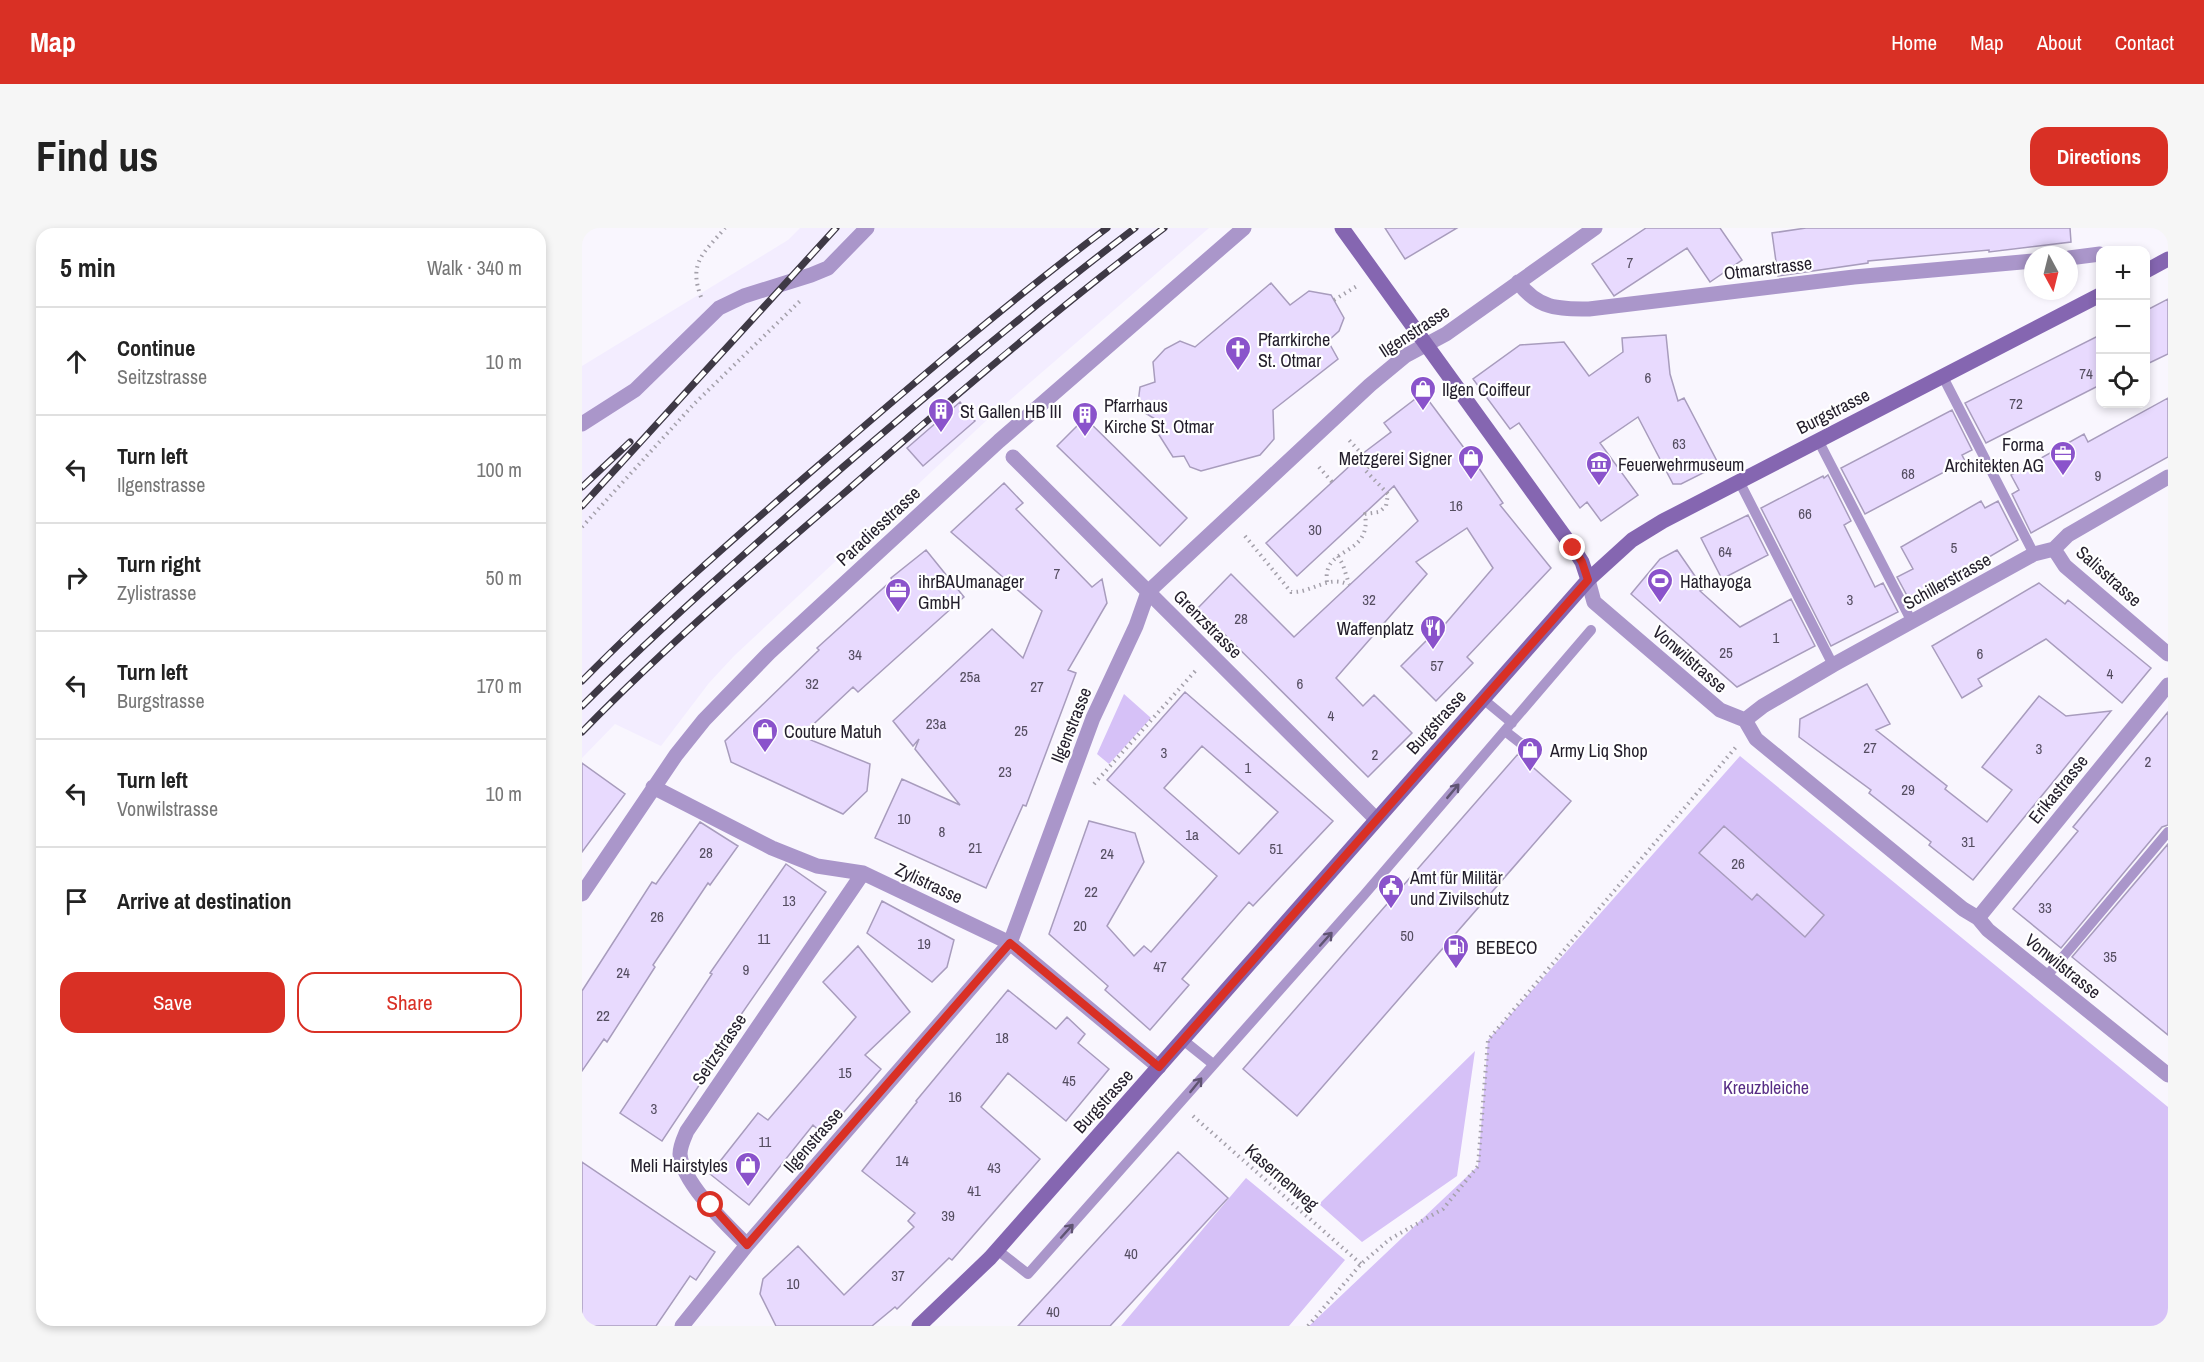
<!DOCTYPE html>
<html lang="en">
<head>
<meta charset="utf-8">
<style>
  body { margin:0; font-family:"Archivo Narrow",sans-serif; background:#f6f6f6; color:#222 }
  .controls { position:absolute; right:18px; top:18px; display:grid; overflow:hidden; border-radius:12px; box-shadow:0 3px 9px #0003 }
  .controls button { width:54px; height:54px; display:grid; place-items:center; padding:0; border:0; border-bottom:2px solid #e0e0e0; background:#fff; color:#222; font:30px sans-serif }
  .compass { position:absolute; left:1442px; top:18px; width:54px; height:54px; border-radius:50%; background:#fff; box-shadow:0 3px 9px #0003; rotate:173deg }
  .stop { position:absolute; width:18px; height:18px; margin:-14px; border:4px solid #d93025; border-radius:50%; background:#fff }
  .stop.end { background:#d93025; border-color:#fff; box-shadow:0 2px 6px #0008 }
  .list { margin:0; padding:0; list-style:none }
  h2 { display:flex; justify-content:space-between; align-items:center; height:78px; margin:0; padding:0 24px; font-size:26px }
  h2 small { font-size:20px; font-weight:400; color:#767676 }
  .list li { display:grid; grid-template-columns:39px 1fr auto; gap:18px; align-items:center; box-sizing:border-box; height:108px; padding:0 24px; border-top:2px solid #e0e0e0 }
  .list b { display:block; font-size:22px; white-space:nowrap }
  .list p { margin:0; font-size:20px; white-space:nowrap; color:#767676 }
  .list em { font-size:20px; font-style:normal; color:#767676 }
  .actions { display:flex; gap:12px; padding:18px 24px }
  .actions a { flex:1; padding:14px 0; border:2px solid #d93025; border-radius:18px; text-align:center; font-size:21px; color:#d93025 }
  .actions .main { background:#d93025; color:#fff }
  .icon { flex:none; width:33px; height:33px; fill:none; stroke:currentColor; stroke-width:2; stroke-linecap:round; stroke-linejoin:round }
  .map { position:relative; flex:none; width:1586px; height:1098px; overflow:hidden; border-radius:18px }
  header { display:flex; align-items:center; gap:36px; box-sizing:border-box; height:84px; padding:0 30px; background:#d93025; color:#fff }
  header strong { font-size:28px }
  nav { display:flex; gap:33px; margin-inline-start:auto; font-size:21px }
  .intro { display:flex; align-items:center; justify-content:space-between; box-sizing:border-box; height:144px; padding:0 36px }
  h1 { margin:0; font-size:42px }
  .button { padding:15px 27px; border-radius:18px; background:#d93025; color:#fff; font-size:21px; font-weight:700 }
  main { display:flex; gap:36px; padding:0 36px }
  aside { flex:1; background:#fff; border-radius:18px; box-shadow:0 3px 9px #0003 }
  .map>svg:first-child { display:block }
  .built { fill:#f3edff }
  .green { fill:#d6c1f7 }
  .building { fill:#e8dafe; stroke:#a89cbd; stroke-width:1.5; fill-rule:evenodd }
  .lines { fill:none; stroke-linecap:round; stroke-linejoin:round }
  .path { stroke:#a4a0aa; stroke-width:4; stroke-dasharray:1.5 4.5; stroke-linecap:butt }
  .lane { stroke:#aa96ca; stroke-width:10 }
  .street { stroke:#aa96ca; stroke-width:15 }
  .secondary { stroke:#8566b1; stroke-width:15 }
  .rail-casing { stroke:#3e3945; stroke-width:7 }
  .rail { stroke:#fff; stroke-width:4.5; stroke-dasharray:14; stroke-linecap:butt }
  .oneway { stroke:#605473 }
  .route { stroke:#d93025; stroke-width:8 }
  .labels { text-anchor:middle; dominant-baseline:central; stroke-width:4.5; stroke-linejoin:round; paint-order:stroke }
  .number-label { font-size:15px; fill:#544d60 }
  .street-label { font-size:18px; fill:#231e2b; stroke:#fff }
  .poi-label { font-size:18px; fill:#231e2b; stroke:#fff; text-anchor:start }
  .park-label { font-size:18px; fill:#572d85; stroke:#fff }
</style>
</head>
<body>
<header>
<strong>Map</strong>
<nav><a>Home</a><a>Map</a><a>About</a><a>Contact</a></nav>
</header>
<div class="intro"><h1>Find us</h1><a class="button">Directions</a></div>
<main>
<aside>
<h2>5 min<small>Walk · 340 m</small></h2>
<ul class="list">
<li><svg class="icon" aria-label="ahead" viewBox="0 0 24 24"><path d="M12 20V5M6 11l6-6 6 6"/></svg><div><b>Continue</b><p>Seitzstrasse</p></div><em>10 m</em></li>
<li><svg class="icon" aria-label="left" viewBox="0 0 24 24"><path d="M17 20v-9H6M10 6l-5 5 5 5"/></svg><div><b>Turn left</b><p>Ilgenstrasse</p></div><em>100 m</em></li>
<li><svg class="icon" aria-label="right" viewBox="0 0 24 24"><path d="M7 20v-9h11M14 6l5 5-5 5"/></svg><div><b>Turn right</b><p>Zylistrasse</p></div><em>50 m</em></li>
<li><svg class="icon" aria-label="left" viewBox="0 0 24 24"><path d="M17 20v-9H6M10 6l-5 5 5 5"/></svg><div><b>Turn left</b><p>Burgstrasse</p></div><em>170 m</em></li>
<li><svg class="icon" aria-label="left" viewBox="0 0 24 24"><path d="M17 20v-9H6M10 6l-5 5 5 5"/></svg><div><b>Turn left</b><p>Vonwilstrasse</p></div><em>10 m</em></li>
<li><svg class="icon" aria-label="arrive" viewBox="0 0 24 24"><path d="M6 21V4h12l-3 4 3 4H6"/></svg><div><b>Arrive at destination</b></div></li>
</ul>
<div class="actions"><a class="main">Save</a><a>Share</a></div>
</aside>
<div class="map">
<svg width="1586" height="1098" viewBox="0 0 1586 1098">
  <rect width="100%" height="100%" fill="#f9f6fe"/>
  <path class="built" d="M218,0H627L406,191L152,428L127,455L79,518L33,496L0,530V138L206,12Z"/>
  <path class="green" d="M542,466L569,490L527,536L515,526Z
    M1158,528L1586,879V1098H727L896,938L906,812Z
    M893,823L875,948L780,1014L737,976Z
    M664,950L763,1032L707,1098H539Z"/>
  <path class="building" d="M803,0H875L823,31Z
    M1064,0H1138L1160,32L1128,54L1105,20L1032,68L1010,36Z
    M1224,0H1488L1489,14L1407,24V22L1286,33V35L1196,48L1190,5Z
    M689,55L708,77L727,63L749,67L762,90L757,103L746,113L756,131L691,182L692,211L678,227L619,243L608,239L602,228L591,229L572,199L573,191L563,185L556,175L558,159L573,154L571,134L583,121L598,113L613,119Z
    M1586,71V126L1563,137V83Z
    M1084,107L1088,146L1096,173L1102,170L1137,237L1099,256H1091L1056,189L1018,215L1056,267L1019,293L1005,274L998,280L937,195L928,201L891,151L938,117L982,114L1007,148L1041,124L1040,110Z
    M1518,107V157L1404,215L1383,175Z
    M841,165L894,236L921,275L918,277L969,340L885,429L891,435L854,473L819,438L856,401L858,402L911,340L885,300L834,334L845,346L754,450L781,478L792,467L830,505L786,549L616,380L649,346L712,409L836,293L812,258L715,348L684,315L784,223L809,204L802,195Z
    M1586,170V229L1449,305L1430,266L1437,262L1429,247L1502,206L1506,214Z
    M378,174L393,193L341,238L325,220Z
    M1370,182L1390,222L1380,227L1383,233L1283,286L1259,240Z
    M503,190L605,290L578,318L475,218Z
    M1246,247L1269,293L1262,297L1293,359L1301,355L1316,384L1249,418L1179,280L1241,248L1242,250Z
    M422,255L441,275L434,281L510,359L520,351L525,375L486,442L494,445L444,578L441,577L404,660L293,610L320,551L378,577L333,521L337,511L331,518L311,493L410,401L441,430L460,383L369,304Z
    M1399,273L1403,280L1416,273L1436,312L1329,375L1315,349L1331,341L1319,319Z
    M1166,287L1186,327L1140,351L1119,310Z
    M344,322L382,369L276,464L271,459L219,508L288,536L285,563L261,586L149,534L143,513L237,422L235,420L310,352L309,350Z
    M1095,322L1122,361L1118,363L1158,399L1209,371L1233,418L1155,459L1049,366L1078,331Z
    M1457,355L1483,376L1486,372L1569,440L1540,475L1464,411L1396,451L1400,458L1380,470L1350,418Z
    M1285,456L1308,496L1294,502L1365,558L1363,561L1405,594L1430,562L1400,539L1457,468L1484,488L1529,483L1391,652L1347,617L1349,614L1287,565L1289,562L1217,509L1218,491Z
    M603,464L751,593L671,678L667,674L600,751L607,757L568,802L523,762L526,758L467,706L507,593L553,605L562,634L525,698L552,728L562,718L569,724L635,648L525,552ZM620,518L696,584L657,626L582,560Z
    M1586,484V597L1580,599L1479,720L1431,681L1496,603L1491,599Z
    M936,526L989,573L715,888L661,841Z
    M0,535L43,566L0,624Z
    M118,594L156,618L128,657L126,655L71,737L73,739L25,814L22,811L0,843V763L70,654L74,656Z
    M1142,598L1242,687L1223,709L1175,666L1170,672L1117,625Z
    M1586,616V807L1490,729Z
    M204,636L244,664L156,791L160,793L80,913L38,885L130,746L128,745Z
    M300,673L372,712L365,739L350,754L285,705Z
    M276,718L328,784L283,827L299,841L242,907L231,897L167,977L128,946L176,885L186,892L274,789L241,754Z
    M426,762L474,801L485,789L503,806L496,815L527,841L484,893L426,845L399,879L458,931L370,1032L367,1030L315,1081L313,1079L290,1098H194L178,1066L181,1051L216,1018L262,1067L332,999L326,993L333,985L280,943L335,874L334,873Z
    M596,924L646,970L528,1098H436Z
    M0,934L133,1024L114,1052L108,1048L74,1098H0Z"/>
  <g class="lines">
    <path class="path" d="M119,69C106,34 122,25 143,0
      M752,72L775,58
      M737,239L750,254
      M0,299L111,177L218,73
      M663,308L709,364C731,365 746,346 767,357
      M756,328L761,337L767,356
      M745,354C740,317 790,330 783,286L797,284L804,278L806,266L783,242L789,236L767,212
      M512,556L616,440
      M611,888L779,1036
      M726,1098L779,1036L808,1011L861,981L896,938L906,812L1154,519"/>
    <path class="lane" d="M1361,149L1452,326
      M1236,212L1330,394
      M1157,253L1251,437
      M901,471L930,495
      M923,503L946,521
      M1464,749L1586,604
      M601,812L631,836
      M414,1021L446,1046L782,667L1009,402"/>
    <path class="street" d="M1487,30L1518,26
      M936,54C956,81 976,81 1007,81L1272,49L1451,33
      M0,196L53,162L137,80L162,68L229,47L246,40L285,0
      M431,229L794,591
      M1472,321L1483,338L1586,426
      M1006,352L1012,374L1138,482L1163,492L1174,511L1381,681L1396,690L1406,702L1586,847
      M1163,492L1181,478L1251,437L1452,326L1472,321L1486,307L1586,249
      M71,559L190,620L235,638L281,645L428,715L577,839
      M0,666L94,527L122,492L187,425L417,213L662,0
      M1396,690L1586,457
      M165,1017C145,997 100,955 98,926C98,918 102,910 105,903L281,645
      M100,1098L165,1017L428,715L511,490L554,398L566,364L788,157L823,128L864,106L1013,0"/>
    <path class="secondary" d="M760,0L991,320L1000,334L1006,352
      M1564,43L1586,31
      M337,1098L408,1030L1006,352L1050,312L1081,293L1518,67"/>
    <defs>
      <path id="rail" d="M0,259L48,214
        M0,278L254,0
        M0,453C75,377 157,306 238,236C332,155 426,74 525,0
        M0,478C83,395 172,317 261,239C357,157 453,76 553,0
        M0,504C85,417 176,339 268,260C370,170 473,82 582,0"/>
    </defs>
    <use href="#rail" class="rail-casing"/>
    <use href="#rail" class="rail"/>
  </g>
  <defs><path id="oneway-shaft" d="M-6 0H5M1.5-3L5.5 0L1.5 3" fill="none" stroke-width="1.6" stroke-linecap="round" stroke-linejoin="round" transform="scale(1.5)"/></defs>
  <g class="oneway">
    <use href="#oneway-shaft" transform="translate(871 563) rotate(-50)"/>
    <use href="#oneway-shaft" transform="translate(744 711) rotate(-48)"/>
    <use href="#oneway-shaft" transform="translate(614 857) rotate(-51)"/>
    <use href="#oneway-shaft" transform="translate(485 1003) rotate(-48)"/>
  </g>
  <g class="lines">
    <path class="route" d="M129,977L165,1017L428,715L577,839L1006,352L1000,334L991,320"/>
  </g>
  <defs>
    <symbol id="church-pin" viewBox="-11 -11 22 30"><path d="M0 17L-7.5 6A9.5 9.5 0 1 1 7.5 6Z" fill="#8a53cb" stroke="#fff"/><path d="M-1.2-6h2.4v3.5h3.3v2.4h-3.3V6h-2.4V-.1h-3.3v-2.4h3.3Z" fill="#fff"/></symbol>
    <symbol id="shop-pin" viewBox="-11 -11 22 30"><path d="M0 17L-7.5 6A9.5 9.5 0 1 1 7.5 6Z" fill="#8a53cb" stroke="#fff"/><path d="M-5-2.5h2.3a2.7 3.5 0 0 1 5.4 0H5L5.5 6h-11ZM-1.5-2.5h3a1.5 2.3 0 0 0-3 0Z" fill="#fff"/></symbol>
    <symbol id="building-pin" viewBox="-11 -11 22 30"><path d="M0 17L-7.5 6A9.5 9.5 0 1 1 7.5 6Z" fill="#8a53cb" stroke="#fff"/><path d="M-4-6H4V6H1V3H-1V6H-4ZM-2.5-4.3h1.7v1.8h-1.7ZM.8-4.3h1.7v1.8H.8ZM-2.5-1h1.7V.8h-1.7ZM.8-1h1.7V.8H.8Z" fill="#fff"/></symbol>
    <symbol id="office-pin" viewBox="-11 -11 22 30"><path d="M0 17L-7.5 6A9.5 9.5 0 1 1 7.5 6Z" fill="#8a53cb" stroke="#fff"/><path d="M-6-3h4V-5.5h4V-3h4V5H-6ZM-1-4.5V-3h2v-1.5ZM-6 0V1H6V0Z" fill="#fff"/></symbol>
    <symbol id="museum-pin" viewBox="-11 -11 22 30"><path d="M0 17L-7.5 6A9.5 9.5 0 1 1 7.5 6Z" fill="#8a53cb" stroke="#fff"/><path d="M0-6L6-3V-2H-6V-3ZM-5-1h2V3h-2ZM-1-1h2V3h-2ZM3-1h2V3H3ZM-6 4H6V6H-6Z" fill="#fff"/></symbol>
    <symbol id="stadium-pin" viewBox="-11 -11 22 30"><path d="M0 17L-7.5 6A9.5 9.5 0 1 1 7.5 6Z" fill="#8a53cb" stroke="#fff"/><path d="M0-5a6.5 5 0 1 0 0 10a6.5 5 0 1 0 0-10ZM-3.5-1.8h7v3.6h-7Z" fill="#fff"/></symbol>
    <symbol id="restaurant-pin" viewBox="-11 -11 22 30"><path d="M0 17L-7.5 6A9.5 9.5 0 1 1 7.5 6Z" fill="#8a53cb" stroke="#fff"/><path d="M-5-6h1v4h1v-4h1v4h1v-4h1v5L-1.5 .5V6h-2V.5L-5-1ZM5-6V6H3V1.5H1.5Q1.5-4 5-6Z" fill="#fff"/></symbol>
    <symbol id="civic-pin" viewBox="-11 -11 22 30"><path d="M0 17L-7.5 6A9.5 9.5 0 1 1 7.5 6Z" fill="#8a53cb" stroke="#fff"/><path d="M-.6-6.5H3V-4.5H.6V-3L4-1V1h2V6H-6V1h2V-1L-.6-3ZM-1.2 2.5V6h2.4V2.5Z" fill="#fff"/></symbol>
    <symbol id="fuel-pin" viewBox="-11 -11 22 30"><path d="M0 17L-7.5 6A9.5 9.5 0 1 1 7.5 6Z" fill="#8a53cb" stroke="#fff"/><path d="M-5.5-6h7V0h2V4h1.3V-2.5L3-4.5l.8-.8L6-3V5H2.5V1h-1V6h-7ZM-4.2-4.7v3.2H.2V-4.7Z" fill="#fff"/></symbol>
  </defs>
  <g fill-rule="evenodd">
    <use href="#church-pin" x="641" y="106" width="30" height="40"/>
    <use href="#shop-pin" x="826" y="146" width="30" height="40"/>
    <use href="#building-pin" x="344" y="168" width="30" height="40"/>
    <use href="#building-pin" x="488" y="172" width="30" height="40"/>
    <use href="#office-pin" x="1466" y="211" width="30" height="40"/>
    <use href="#shop-pin" x="874" y="215" width="30" height="40"/>
    <use href="#museum-pin" x="1002" y="221" width="30" height="40"/>
    <use href="#stadium-pin" x="1063" y="338" width="30" height="40"/>
    <use href="#office-pin" x="301" y="348" width="30" height="40"/>
    <use href="#restaurant-pin" x="836" y="385" width="30" height="40"/>
    <use href="#shop-pin" x="168" y="488" width="30" height="40"/>
    <use href="#shop-pin" x="933" y="507" width="30" height="40"/>
    <use href="#civic-pin" x="794" y="644" width="30" height="40"/>
    <use href="#fuel-pin" x="859" y="704" width="30" height="40"/>
    <use href="#shop-pin" x="151" y="922" width="30" height="40"/>
  </g>
  <g class="labels">
    <g class="number-label">
      <text x="1048" y="34">7</text>
      <text x="1504" y="145">74</text>
      <text x="1066" y="149">6</text>
      <text x="1434" y="175">72</text>
      <text x="1097" y="215">63</text>
      <text x="1326" y="245">68</text>
      <text x="1516" y="247">9</text>
      <text x="874" y="277">16</text>
      <text x="1223" y="285">66</text>
      <text x="733" y="301">30</text>
      <text x="1372" y="319">5</text>
      <text x="1143" y="323">64</text>
      <text x="475" y="345">7</text>
      <text x="787" y="371">32</text>
      <text x="1268" y="371">3</text>
      <text x="659" y="390">28</text>
      <text x="1194" y="409">1</text>
      <text x="1144" y="424">25</text>
      <text x="1398" y="425">6</text>
      <text x="273" y="426">34</text>
      <text x="855" y="437">57</text>
      <text x="1528" y="445">4</text>
      <text x="388" y="448">25a</text>
      <text x="230" y="455">32</text>
      <text x="718" y="455">6</text>
      <text x="455" y="458">27</text>
      <text x="749" y="487">4</text>
      <text x="354" y="495">23a</text>
      <text x="439" y="502">25</text>
      <text x="1288" y="519">27</text>
      <text x="1457" y="520">3</text>
      <text x="582" y="524">3</text>
      <text x="793" y="526">2</text>
      <text x="1566" y="533">2</text>
      <text x="666" y="539">1</text>
      <text x="423" y="543">23</text>
      <text x="1326" y="561">29</text>
      <text x="322" y="590">10</text>
      <text x="360" y="603">8</text>
      <text x="610" y="606">1a</text>
      <text x="1386" y="613">31</text>
      <text x="393" y="619">21</text>
      <text x="694" y="620">51</text>
      <text x="124" y="624">28</text>
      <text x="525" y="625">24</text>
      <text x="1156" y="635">26</text>
      <text x="509" y="663">22</text>
      <text x="207" y="672">13</text>
      <text x="1463" y="679">33</text>
      <text x="75" y="688">26</text>
      <text x="498" y="697">20</text>
      <text x="825" y="707">50</text>
      <text x="182" y="710">11</text>
      <text x="342" y="715">19</text>
      <text x="1528" y="728">35</text>
      <text x="578" y="738">47</text>
      <text x="164" y="741">9</text>
      <text x="41" y="744">24</text>
      <text x="21" y="787">22</text>
      <text x="420" y="809">18</text>
      <text x="263" y="844">15</text>
      <text x="487" y="852">45</text>
      <text x="373" y="868">16</text>
      <text x="72" y="880">3</text>
      <text x="183" y="913">11</text>
      <text x="320" y="932">14</text>
      <text x="412" y="939">43</text>
      <text x="392" y="962">41</text>
      <text x="366" y="987">39</text>
      <text x="549" y="1025">40</text>
      <text x="316" y="1047">37</text>
      <text x="211" y="1055">10</text>
      <text x="471" y="1083">40</text>
    </g>
    <g class="street-label">
      <text transform="translate(1186 40) rotate(-7)">Otmarstrasse</text>
      <text transform="translate(832 103) rotate(-33)">Ilgenstrasse</text>
      <text transform="translate(1251 183) rotate(-27)">Burgstrasse</text>
      <text transform="translate(296 298) rotate(-43)">Paradiesstrasse</text>
      <text transform="translate(1527 348) rotate(42)">Salisstrasse</text>
      <text transform="translate(1365 353) rotate(-29)">Schillerstrasse</text>
      <text transform="translate(626 396) rotate(45)">Grenzstrasse</text>
      <text transform="translate(1108 431) rotate(41)">Vonwilstrasse</text>
      <text transform="translate(854 494) rotate(-48)">Burgstrasse</text>
      <text transform="translate(489 497) rotate(-68)">Ilgenstrasse</text>
      <text transform="translate(1476 561) rotate(-51)">Erikastrasse</text>
      <text transform="translate(347 655) rotate(25)">Zylistrasse</text>
      <text transform="translate(1481 738) rotate(39)">Vonwilstrasse</text>
      <text transform="translate(137 821) rotate(-56)">Seitzstrasse</text>
      <text transform="translate(521 873) rotate(-48)">Burgstrasse</text>
      <text transform="translate(231 912) rotate(-49)">Ilgenstrasse</text>
      <text transform="translate(700 949) rotate(41)">Kasernenweg</text>
    </g>
    <g class="poi-label">
      <text x="676" y="111">Pfarrkirche<tspan x="676" dy="21">St. Otmar</tspan></text>
      <text x="860" y="161">Ilgen Coiffeur</text>
      <text x="522" y="177">Pfarrhaus<tspan x="522" dy="21">Kirche St. Otmar</tspan></text>
      <text x="378" y="183">St Gallen HB III</text>
      <text x="1462" y="216" text-anchor="end">Forma<tspan x="1462" dy="21">Architekten AG</tspan></text>
      <text x="870" y="230" text-anchor="end">Metzgerei Signer</text>
      <text x="1036" y="236">Feuerwehrmuseum</text>
      <text x="336" y="353">ihrBAUmanager<tspan x="336" dy="21">GmbH</tspan></text>
      <text x="1098" y="353">Hathayoga</text>
      <text x="832" y="400" text-anchor="end">Waffenplatz</text>
      <text x="202" y="503">Couture Matuh</text>
      <text x="968" y="522">Army Liq Shop</text>
      <text x="828" y="649">Amt für Militär<tspan x="828" dy="21">und Zivilschutz</tspan></text>
      <text x="894" y="719">BEBECO</text>
      <text x="146" y="937" text-anchor="end">Meli Hairstyles</text>
    </g>
    <g class="park-label">
      <text x="1184" y="859">Kreuzbleiche</text>
    </g>
  </g>
</svg>
<div class="controls">
<button>+</button>
<button>−</button>
<button><svg class="icon" aria-label="locate" viewBox="0 0 24 24"><circle cx="12" cy="12" r="6"/><path d="M12 2v4M12 18v4M2 12h4M18 12h4"/></svg></button>
</div>
<svg class="compass" viewBox="-18 -18 36 36"><path d="M0-13l5 13h-10z" fill="#e53935"/><path d="M0 13l5-13h-10z" fill="#767676"/></svg>
<div class="stop" style="left:129px;top:977px"></div>
<div class="stop end" style="left:991px;top:320px"></div>
</div>
</main>
</body>
</html>
